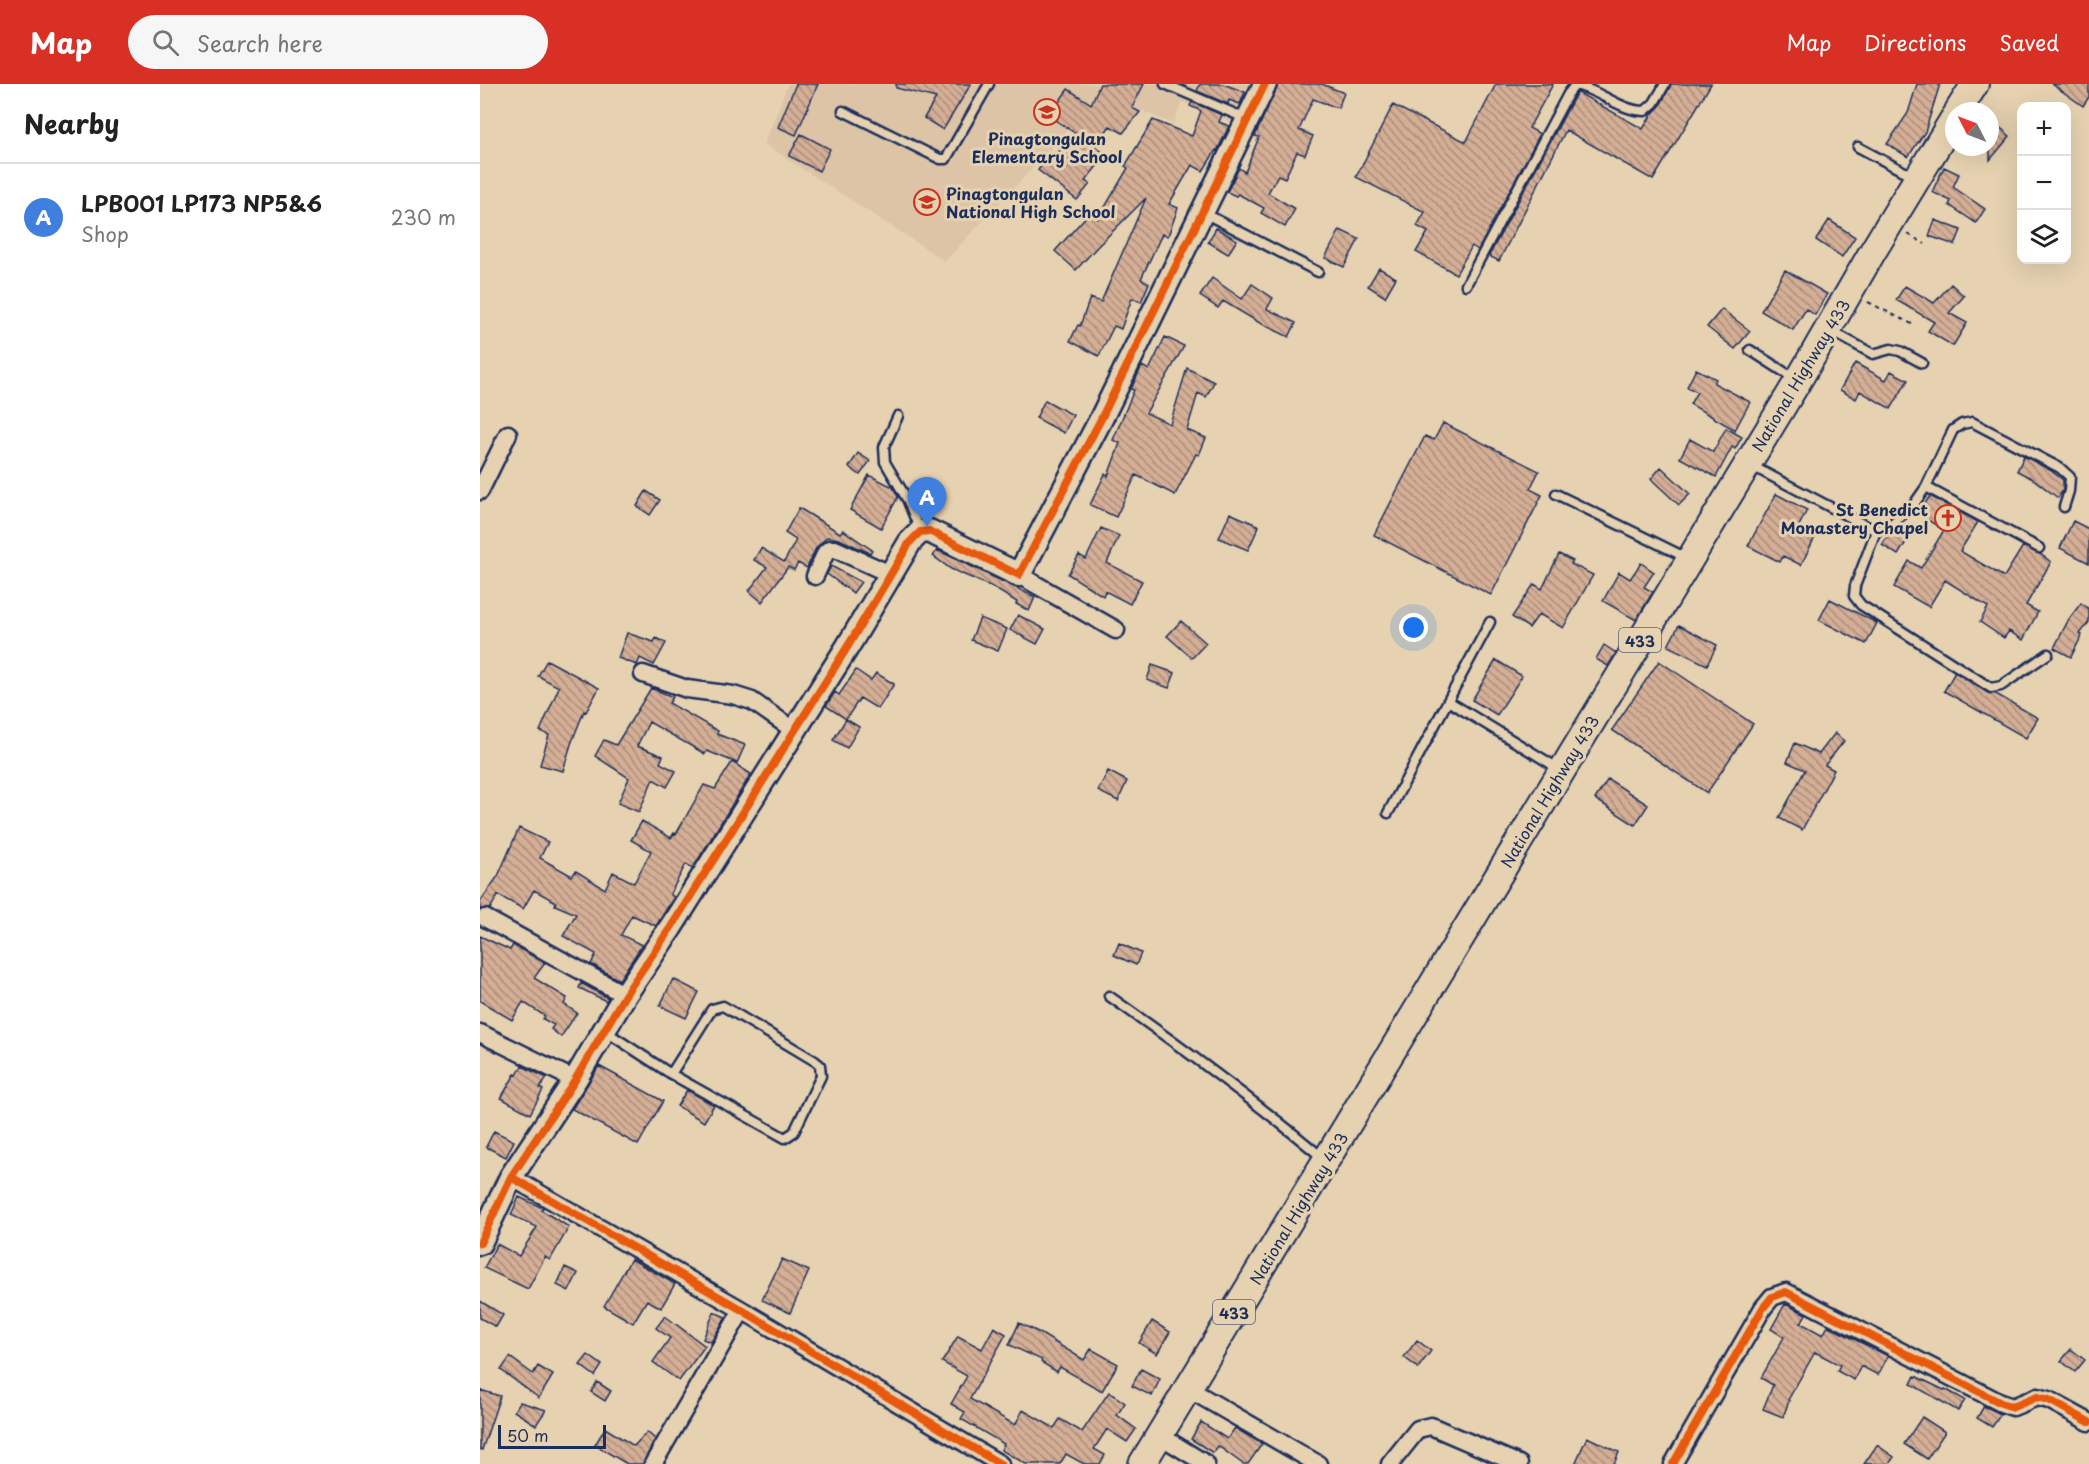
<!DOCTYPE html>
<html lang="en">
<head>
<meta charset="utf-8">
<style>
  body { margin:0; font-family:"Playpen Sans",sans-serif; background:#f6f6f6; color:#222 }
  .controls { position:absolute; right:18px; top:18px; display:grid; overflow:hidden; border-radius:12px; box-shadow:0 6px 24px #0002 }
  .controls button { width:54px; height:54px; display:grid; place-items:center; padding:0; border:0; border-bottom:2px solid #e0e0e0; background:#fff; color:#222; font:30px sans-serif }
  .compass { position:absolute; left:1465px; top:18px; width:54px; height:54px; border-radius:50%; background:#fff; box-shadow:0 6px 24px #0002; rotate:312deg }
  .scale { position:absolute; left:18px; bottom:15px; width:108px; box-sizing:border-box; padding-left:6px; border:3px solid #1b2f5e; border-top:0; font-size:16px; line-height:21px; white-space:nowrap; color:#1b2f5e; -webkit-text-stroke:4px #e6d2b0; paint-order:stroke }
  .you { position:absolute; left:934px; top:544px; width:21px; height:21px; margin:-15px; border:4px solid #fff; border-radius:50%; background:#1a73e8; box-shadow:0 0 0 9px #1a73e833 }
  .badge { display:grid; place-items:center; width:39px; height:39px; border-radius:50%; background:#d93025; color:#fff; font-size:20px; font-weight:700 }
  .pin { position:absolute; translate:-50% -50px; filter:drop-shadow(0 2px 3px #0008) }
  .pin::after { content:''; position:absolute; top:32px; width:21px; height:18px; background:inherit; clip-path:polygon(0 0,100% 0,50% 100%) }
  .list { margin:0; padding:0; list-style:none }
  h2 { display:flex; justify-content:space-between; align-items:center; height:78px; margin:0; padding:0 24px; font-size:26px }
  h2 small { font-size:20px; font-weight:400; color:#767676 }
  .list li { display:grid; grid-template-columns:39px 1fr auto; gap:18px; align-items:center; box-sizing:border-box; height:108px; padding:0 24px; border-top:2px solid #e0e0e0 }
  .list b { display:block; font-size:22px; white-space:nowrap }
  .list p { margin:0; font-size:20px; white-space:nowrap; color:#767676 }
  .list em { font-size:20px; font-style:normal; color:#767676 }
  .icon { flex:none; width:33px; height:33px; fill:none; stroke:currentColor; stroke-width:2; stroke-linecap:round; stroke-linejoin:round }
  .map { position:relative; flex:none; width:1609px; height:1380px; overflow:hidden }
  header { display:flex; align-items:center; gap:36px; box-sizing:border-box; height:84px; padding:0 30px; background:#d93025; color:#fff }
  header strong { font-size:28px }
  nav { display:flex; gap:33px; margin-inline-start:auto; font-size:21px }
  .search { width:420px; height:54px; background:#f6f6f6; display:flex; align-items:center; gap:15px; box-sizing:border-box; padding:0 21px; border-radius:33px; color:#767676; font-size:22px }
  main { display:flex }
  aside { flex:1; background:#fff }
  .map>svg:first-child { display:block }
  .built { fill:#ddc4a7 }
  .building { fill:url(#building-back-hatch); stroke:#1b2f5e; stroke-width:1.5 }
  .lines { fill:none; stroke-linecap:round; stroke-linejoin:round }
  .lane-casing { stroke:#1b2f5e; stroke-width:13 }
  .street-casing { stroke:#1b2f5e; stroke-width:21 }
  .secondary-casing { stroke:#1b2f5e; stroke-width:27 }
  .primary-casing { stroke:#1b2f5e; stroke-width:30 }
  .path { stroke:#1b2f5e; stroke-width:2; stroke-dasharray:4.5 4.5; stroke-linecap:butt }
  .lane { stroke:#e6d2b0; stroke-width:8 }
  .street { stroke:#e6d2b0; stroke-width:16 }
  .secondary { stroke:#e6d2b0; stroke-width:22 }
  .primary { stroke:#e6d2b0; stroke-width:26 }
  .cycleway-casing { stroke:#e6d2b0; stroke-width:11 }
  .cycleway { stroke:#e8590c; stroke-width:8 }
  .labels { text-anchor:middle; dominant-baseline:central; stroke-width:6; stroke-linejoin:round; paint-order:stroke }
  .shield { fill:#e6d2b0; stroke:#586077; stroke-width:1.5 }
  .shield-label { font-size:15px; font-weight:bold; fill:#1b2f5e }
  .poi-label { font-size:16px; font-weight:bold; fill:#1b2f5e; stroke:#e6d2b0 }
  .street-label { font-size:16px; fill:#1b2f5e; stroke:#e6d2b0 }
</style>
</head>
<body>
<header>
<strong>Map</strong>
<div class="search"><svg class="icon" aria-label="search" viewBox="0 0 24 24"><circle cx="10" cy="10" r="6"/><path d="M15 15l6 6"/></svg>Search here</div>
<nav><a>Map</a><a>Directions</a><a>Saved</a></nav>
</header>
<main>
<aside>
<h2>Nearby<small></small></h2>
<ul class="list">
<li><span class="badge" style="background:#3f7fe0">A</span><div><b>LPB001 LP173 NP5&amp;6</b><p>Shop</p></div><em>230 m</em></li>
</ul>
</aside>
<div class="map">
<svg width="1609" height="1380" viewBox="0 0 1609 1380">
  <defs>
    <pattern id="building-back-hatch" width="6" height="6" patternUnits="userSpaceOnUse" patternTransform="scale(1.5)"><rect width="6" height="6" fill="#d4ae95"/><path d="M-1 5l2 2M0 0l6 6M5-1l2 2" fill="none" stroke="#ab8e7d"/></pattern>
  </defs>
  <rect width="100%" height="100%" fill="#e6d2b0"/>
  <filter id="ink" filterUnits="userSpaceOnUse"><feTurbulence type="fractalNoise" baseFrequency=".0167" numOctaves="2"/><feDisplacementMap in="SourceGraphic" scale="12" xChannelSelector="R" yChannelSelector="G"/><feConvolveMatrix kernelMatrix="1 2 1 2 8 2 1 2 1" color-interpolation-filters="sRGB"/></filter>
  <g filter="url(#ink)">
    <path class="built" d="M308,0H769L752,38L702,18L693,40L617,8L580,55L465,177L284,60Z"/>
    <path class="building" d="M316,0H338L316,51L298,43Z
      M416,0H491L463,46L444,34L456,14L416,4Z
      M620,0H664L652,24L660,28L643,49L630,42L615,62L626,71L605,97L610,100L597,116L558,86L570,70L574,73L595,49L569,32L588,5L611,20Z
      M720,0H743L765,8L760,20L749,16L748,20L717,7Z
      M798,0H842L864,9L858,24L833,15L819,46L833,52L825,71L817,68L805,94L798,91L788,109L815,125L805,143L781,129L784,124L758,110L756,112L747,108L759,84L765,88L779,53L775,52Z
      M1016,0H1073L1049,44L1060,50L998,166L992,162L976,190L936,168L948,148L937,142L945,128L876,93L913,21L986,58Z
      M1191,0H1231L1173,96L1086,46L1019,177L1009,172L1097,8L1163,45L1172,30L1180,22Z
      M1437,0H1460L1445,48L1428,73L1407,60L1428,29Z
      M1572,0H1609V13L1603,22Z
      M712,18L742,31L739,38L749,42L737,67L736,66L723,87L712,81L689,120L698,124L688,152L682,150L661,195L669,199L661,218L652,214L641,245L634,242L619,272L590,257L598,241L600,242L610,214L621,218L666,114L617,163L596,186L575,167L611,127L618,135L648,84L645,82L673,36L712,52L721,27L710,22Z
      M1510,35L1530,52L1510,76Z
      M321,50L350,65L339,87L309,72Z
      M1464,83L1479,90L1473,103L1505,125L1496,139L1469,121L1471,117L1452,108Z
      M1349,136L1375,153L1362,173L1336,156Z
      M1455,136L1481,146L1475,161L1449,152Z
      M736,144L757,156L748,170L728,158Z
      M860,146L879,155L864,183L845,174Z
      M899,184L916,194L905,213L888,202Z
      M1305,186L1347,210L1335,231L1326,225L1313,246L1281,227Z
      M732,194L762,215L772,200L793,214L787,225L816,239L809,253L778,238L743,217L738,224L720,212Z
      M1471,200L1484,212L1469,229L1487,239L1473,262L1448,247L1454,238L1416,216L1425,202L1454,219Z
      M1242,225L1270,247L1255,265L1227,243Z
      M685,253L704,262L666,329L690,340L707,284L734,298L726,313L718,309L707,346L726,354L719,371L716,370L695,411L656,391L636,433L610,421L625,390L628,392L640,359L633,356L654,306L651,305L662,282L669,286Z
      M1375,279L1406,296L1411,287L1428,296L1411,325L1380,307L1376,315L1360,306Z
      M1216,285L1236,295L1234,299L1270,318L1255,346L1210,320L1217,308L1207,303Z
      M565,316L593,331L584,349L556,334Z
      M963,339L1059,387L1050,405L1062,411L1011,511L894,451L945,352L954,356Z
      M1246,344L1262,353L1255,365L1252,363L1236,393L1200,374L1210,355L1233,368Z
      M378,369L390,377L380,391L369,383Z
      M1544,372L1570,386L1583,396V406L1578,414L1553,395L1537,387Z
      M1181,383L1210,410L1199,421L1171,395Z
      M389,391L413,403L418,413L401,444L370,426Z
      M166,407L180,416L170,431L157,422Z
      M1296,410L1327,426L1318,444L1335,453L1321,481L1303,472L1300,478L1268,462Z
      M1450,412L1498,438L1480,467L1524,493L1543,462L1560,470L1571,478L1546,521L1558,528L1543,556L1529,547L1524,554L1500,538L1508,523L1465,496L1449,523L1414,503L1429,477L1441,484L1464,446L1438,430Z
      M319,424L360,449L363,446L392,466L390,469L359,455L347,453L336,464L327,484L318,479L314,486L308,483L282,518L269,507L287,483L274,476L281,464L304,478L316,456L305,449Z
      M750,429L779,442L768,466L739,454Z
      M1593,437L1609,445V479L1580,464Z
      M621,444L639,452L627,479L662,497L650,520L625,507L623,512L588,490L599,471L606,475Z
      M1414,446L1428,455L1418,471L1402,461L1411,447Z
      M457,466L555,513L549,527L536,520L537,518L512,503L471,485L453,472Z
      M1079,470L1093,477L1091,480L1113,491L1083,544L1059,530L1049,544L1032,533L1054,500L1062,505Z
      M1161,479L1174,488L1164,503L1173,508L1156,536L1123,517L1139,488L1150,495Z
      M351,482L381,498L373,509L347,490Z
      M1350,515L1397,539L1386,560L1339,536Z
      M1601,519L1609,525V538L1600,550L1602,551L1591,573L1574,564L1589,535Z
      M538,531L565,545L557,560L530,546Z
      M500,534L527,545L518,567L491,556Z
      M701,537L726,559L712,574L687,552Z
      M1199,541L1237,561L1227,581L1188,562Z
      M147,549L174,558L176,554L186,559L174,581L160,574L157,581L138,574Z
      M1124,561L1136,569L1128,582L1116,575Z
      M67,576L119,604L106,628L104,627L91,660L83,687L60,681L69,651L60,647L79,603L58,592Z
      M1016,576L1042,592L1017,631L992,616Z
      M1179,577L1273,640L1227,709L1132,646Z
      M672,581L695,589L689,604L667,596Z
      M376,586L391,596L396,589L414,600L398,625L380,614L366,635L346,622L355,608L359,611Z
      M1475,588L1508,609L1516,610L1558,634L1546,654L1464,607Z
      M171,604L193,613L189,619L238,647L237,650L265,661L257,679L227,667L225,670L169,638L157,662L183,672L180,679L196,687L187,703L173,695L159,728L138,719L149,694L115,672L124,656L136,661Z
      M366,635L379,643L367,664L353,656Z
      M1355,649L1364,657L1345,681L1354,686L1322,746L1299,734L1325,686L1307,678L1315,659L1339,670Z
      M252,678L271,690L213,784L206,780L190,810L194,813L176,842L152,831L141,851L162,861L139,896L111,880L116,870L83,852L96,830L75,821L76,818L54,806L43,825L18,811L10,825H0V818L18,792L39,744L68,758L60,774L92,792L96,787L125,805L133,788L154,799L171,767L151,756L162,737L191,754L194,749L196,750L224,701L235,705Z
      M628,687L647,697L638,717L618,707Z
      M1128,695L1168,721L1155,741L1115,715Z
      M0,852L30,866L33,861L65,879L54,894L87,914L84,920L97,929L81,953L71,945L74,941L63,935L65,932L43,918L32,936L0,917Z
      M639,859L661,869L656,881L634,871Z
      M193,895L219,908L206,934L180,922Z
      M101,899L128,914L126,917L99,904Z
      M42,982L67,994L60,1004L63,1006L50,1030L21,1014L35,990L37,991Z
      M119,982L183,1017L158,1061L92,1025Z
      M207,1006L234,1021L224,1038L197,1022Z
      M14,1047L34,1057L26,1073L6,1063Z
      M39,1113L63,1124L61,1126L89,1143L70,1176L65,1173L48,1205L4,1184L17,1160L39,1172L57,1143L31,1131Z
      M151,1175L195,1200L181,1224L167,1216L153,1239L124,1222Z
      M302,1175L329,1187L310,1229L282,1216Z
      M85,1183L98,1189L89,1207L77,1201Z
      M0,1217L23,1231L16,1243L0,1234Z
      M1305,1220L1326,1230L1321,1239L1343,1251L1348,1242L1408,1272L1398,1291L1381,1282L1374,1296L1357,1287L1360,1281L1335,1268L1308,1316L1309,1317L1303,1333L1283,1325L1293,1301L1281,1294L1304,1253L1291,1245Z
      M234,1228L246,1233L231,1258L223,1255Z
      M185,1232L225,1262L199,1297L173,1278L190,1254L176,1244Z
      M672,1237L690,1248L677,1270L659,1259Z
      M539,1239L558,1248L604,1276L611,1265L638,1280L622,1307L580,1283L577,1288L561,1278L562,1276L529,1261Z
      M514,1243L526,1250L490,1315L535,1341L543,1326L574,1344L580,1335L602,1348L629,1308L645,1319L637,1331L656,1345L647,1358L627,1345L614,1365L625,1371L620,1380H604L586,1370L580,1380H546L521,1366L524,1360L481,1335L485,1328L471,1320L487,1292L462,1278L478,1252L502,1265Z
      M937,1256L951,1267L938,1284L924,1273Z
      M1591,1265L1605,1276L1595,1288L1581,1277Z
      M108,1271L122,1281L115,1292L100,1281Z
      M30,1273L53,1290L58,1282L73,1291L59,1314L21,1286Z
      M661,1285L680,1295L672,1312L652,1302Z
      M1435,1292L1464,1306L1465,1305L1485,1316L1478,1327L1431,1300Z
      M117,1298L131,1307L125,1317L111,1308Z
      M0,1306L20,1312L2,1366L0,1365Z
      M40,1318L66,1326L56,1341L34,1327Z
      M1504,1322L1521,1330L1512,1343L1497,1334Z
      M1442,1333L1465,1348L1447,1375L1424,1360Z
      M721,1338L747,1355L755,1344L782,1360L768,1380H763L738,1362L733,1369L711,1355Z
      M125,1344L154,1362L167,1348L175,1355L163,1380H147L115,1361Z
      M1107,1353L1139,1368L1134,1380H1095Z
      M1397,1361L1414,1373L1409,1380H1384Z"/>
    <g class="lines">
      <defs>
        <path id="lane" d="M685,0L767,35
          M363,27L460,75H466L509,0
          M1378,63L1436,94
          M722,128L838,188
          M986,201L1088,10L1095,1C1120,6 1140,27 1165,27L1174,19L1185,0
          M1351,247L1393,270L1411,265L1420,267L1442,279
          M1270,266L1315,295
          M418,332L404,363L405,378L428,417L440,447
          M1270,381L1396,447L1411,440L1432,423L1446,403L1473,346L1482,340L1492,338L1580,384L1590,393L1589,407L1584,423
          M1446,403L1559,464
          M1076,410L1207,474
          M1396,447L1375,502L1374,512L1381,521L1511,604L1521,602L1568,570
          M968,617L1081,686
          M908,729L1010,538
          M629,912C703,964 775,1017 844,1075
          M125,947L191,990L305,1054L314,1048L341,992L340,981L335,977L243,922L232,925L191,990"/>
        <path id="street" d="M0,407L28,350
          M539,491L636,546
          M335,492L346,468L350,465H355L410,490
          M163,590L207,605L253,611L272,617L315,647
          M5,834L145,911
          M0,949L95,996
          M31,1093L262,1226L520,1380
          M707,1304L838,1380
          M679,1351L726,1380
          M173,1380L262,1226
          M910,1380L938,1345L951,1342L1039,1380
          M1193,1380L1283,1224L1292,1213L1306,1208L1521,1319L1533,1323L1557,1313L1569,1316L1609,1338"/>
        <path id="secondary" d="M0,1159L31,1093L95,996L145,911L191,843L368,562L430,458L440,448L449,447L539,491L621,335L785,0"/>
        <path id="primary" d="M1478,27L1495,0
          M662,1380L1318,297L1393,167L1474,34"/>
      </defs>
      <use href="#lane" class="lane-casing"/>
      <use href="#street" class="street-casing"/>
      <use href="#secondary" class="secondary-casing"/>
      <use href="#primary" class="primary-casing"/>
      <path class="path" d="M1428,150L1445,160
        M1388,218L1432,240"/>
      <use href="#lane" class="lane"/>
      <use href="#street" class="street"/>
      <use href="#secondary" class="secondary"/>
      <use href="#primary" class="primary"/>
      <defs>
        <path id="cycleway" d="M31,1093L262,1226L520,1380
          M0,1159L31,1093L95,996L145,911L191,843L368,562L430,458L440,448L449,447L539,491L621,335L785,0
          M1193,1380L1283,1224L1292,1213L1306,1208L1521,1319L1533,1323L1557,1313L1569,1316L1609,1338"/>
      </defs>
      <use href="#cycleway" class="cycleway-casing"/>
      <use href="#cycleway" class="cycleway"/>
    </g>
  </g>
  <defs>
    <symbol id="school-ring" viewBox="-11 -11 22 22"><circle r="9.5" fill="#e6d2b0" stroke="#c8321e" stroke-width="1.5"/><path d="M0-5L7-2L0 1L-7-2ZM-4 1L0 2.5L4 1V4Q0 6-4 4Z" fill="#c8321e"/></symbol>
    <symbol id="church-ring" viewBox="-11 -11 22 22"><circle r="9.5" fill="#e6d2b0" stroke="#c8321e" stroke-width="1.5"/><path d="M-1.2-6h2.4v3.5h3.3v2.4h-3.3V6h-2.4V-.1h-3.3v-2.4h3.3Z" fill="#c8321e"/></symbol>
  </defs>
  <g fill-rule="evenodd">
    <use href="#school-ring" x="552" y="13" width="30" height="30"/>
    <use href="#school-ring" x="432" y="103" width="30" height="30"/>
    <use href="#church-ring" x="1453" y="419" width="30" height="30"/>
  </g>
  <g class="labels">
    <g class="shield">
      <rect x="1139" y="544" width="42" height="24" rx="4.5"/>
      <rect x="733" y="1216" width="42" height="24" rx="4.5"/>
    </g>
    <g class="shield-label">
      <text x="1160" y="556">433</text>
      <text x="754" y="1228">433</text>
    </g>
    <g class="poi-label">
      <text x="567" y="54">Pinagtongulan<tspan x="567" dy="18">Elementary School</tspan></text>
      <text x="466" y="109" text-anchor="start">Pinagtongulan<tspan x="466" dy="18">National High School</tspan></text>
      <text x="1448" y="425" text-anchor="end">St Benedict<tspan x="1448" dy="18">Monastery Chapel</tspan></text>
    </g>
    <g class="street-label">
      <text transform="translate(1320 291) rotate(-59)">National Highway 433</text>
      <text transform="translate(1069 707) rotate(-59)">National Highway 433</text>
      <text transform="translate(818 1124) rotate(-59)">National Highway 433</text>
    </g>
  </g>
</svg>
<div class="controls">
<button>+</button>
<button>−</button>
<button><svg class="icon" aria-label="layers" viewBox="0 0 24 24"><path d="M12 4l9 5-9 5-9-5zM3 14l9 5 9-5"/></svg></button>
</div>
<svg class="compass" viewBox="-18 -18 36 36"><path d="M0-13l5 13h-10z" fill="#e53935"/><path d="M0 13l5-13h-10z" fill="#767676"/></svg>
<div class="scale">50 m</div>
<div class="you"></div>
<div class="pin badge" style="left:447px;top:443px;background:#3f7fe0">A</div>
</div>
</main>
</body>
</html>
